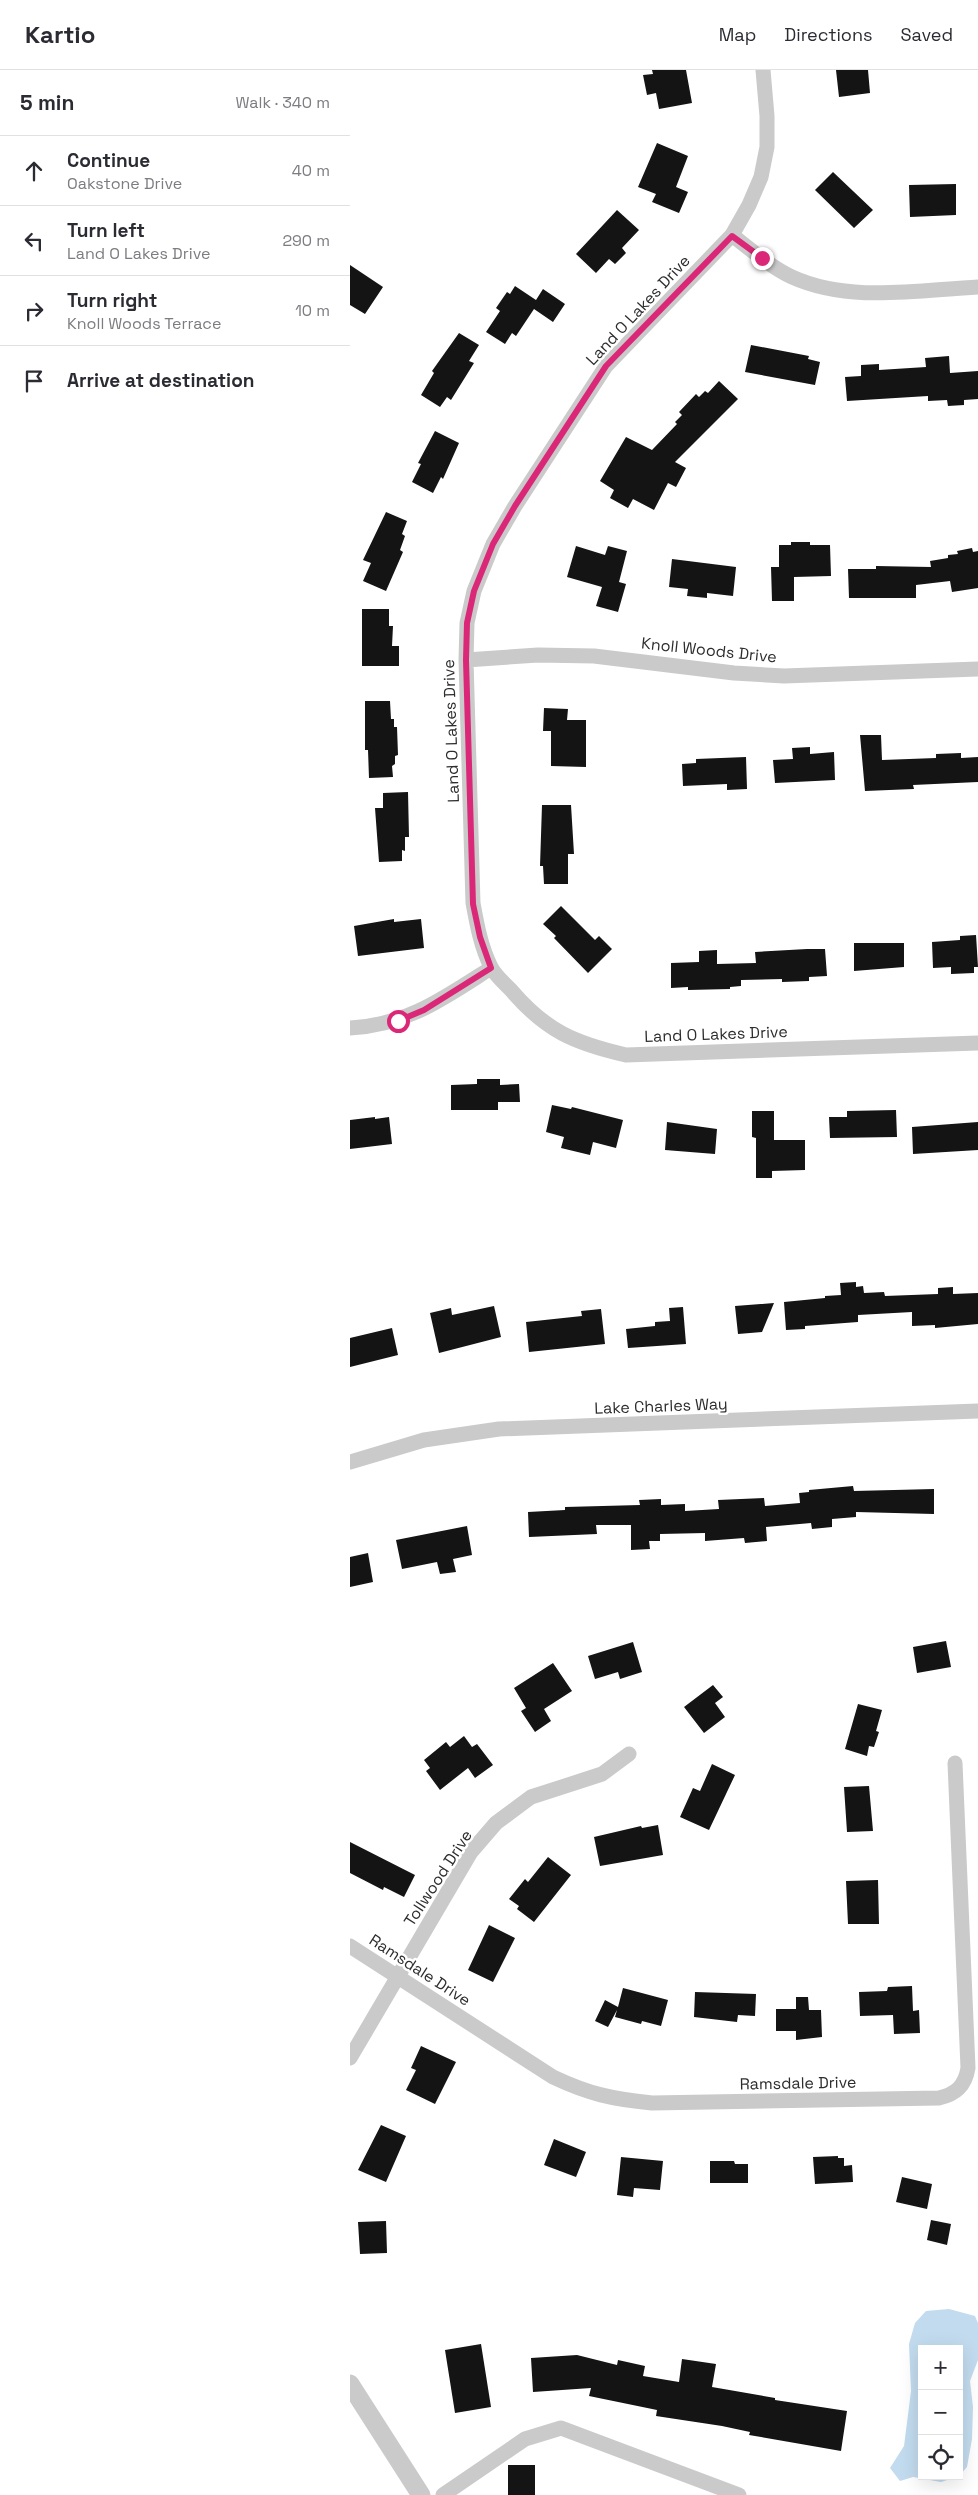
<!DOCTYPE html>
<html lang="en">
<head>
<meta charset="utf-8">
<style>
  body { margin:0; font-family:"Space Grotesk",sans-serif; background:#f2f2f3; color:#2b2b33 }
  .controls { position:absolute; right:15px; bottom:15px; display:grid; overflow:hidden; border-radius:0px; box-shadow:0 5px 20px #0002 }
  .controls button { width:45px; height:45px; display:grid; place-items:center; padding:0; border:0; border-bottom:1px solid #e1e1e2; background:#fff; color:#2b2b33; font:25px sans-serif }
  .stop { position:absolute; width:15px; height:15px; margin:-11px; border:4px solid #db2777; border-radius:50%; background:#fff }
  .stop.end { background:#db2777; border-color:#fff; box-shadow:0 1px 5px #0008 }
  .list { margin:0; padding:0; list-style:none }
  h2 { display:flex; justify-content:space-between; align-items:center; height:65px; margin:0; padding:0 20px; font-size:21px }
  h2 small { font-size:16px; font-weight:400; color:#7c7c81 }
  .list li { display:grid; grid-template-columns:32px 1fr auto; gap:15px; align-items:center; box-sizing:border-box; height:70px; padding:0 20px; border-top:1px solid #e1e1e2 }
  .list b { display:block; font-size:19px; white-space:nowrap }
  .list p { margin:0; font-size:16px; white-space:nowrap; color:#7c7c81 }
  .list em { font-size:16px; font-style:normal; color:#7c7c81 }
  .icon { flex:none; width:28px; height:28px; fill:none; stroke:currentColor; stroke-width:2; stroke-linecap:round; stroke-linejoin:round }
  .map { position:relative; flex:none; width:628px; height:2425px; overflow:hidden }
  header { display:flex; align-items:center; gap:30px; box-sizing:border-box; height:70px; padding:0 25px; background:#fff; border-bottom:1px solid #e1e1e2 }
  header strong { font-size:24px }
  nav { display:flex; gap:28px; margin-inline-start:auto; font-size:18px }
  main { display:flex }
  aside { flex:1; background:#fff }
  .map>svg:first-child { display:block }
  .water { fill:#c2dbee }
  .building { fill:#141414 }
  .lines { fill:none; stroke-linecap:round; stroke-linejoin:round }
  .minor { stroke:#cacaca; stroke-width:15 }
  .tertiary { stroke:#cacaca; stroke-width:19 }
  .route { stroke:#db2777; stroke-width:6 }
  .labels { text-anchor:middle; dominant-baseline:central; stroke-width:5; stroke-linejoin:round; paint-order:stroke }
  .street-label { font-size:16px; fill:#2d2d2d; stroke:#fff }
</style>
</head>
<body>
<header>
<strong>Kartio</strong>
<nav><a>Map</a><a>Directions</a><a>Saved</a></nav>
</header>
<main>
<aside>
<h2>5 min<small>Walk · 340 m</small></h2>
<ul class="list">
<li><svg class="icon" aria-label="ahead" viewBox="0 0 24 24"><path d="M12 20V5M6 11l6-6 6 6"/></svg><div><b>Continue</b><p>Oakstone Drive</p></div><em>40 m</em></li>
<li><svg class="icon" aria-label="left" viewBox="0 0 24 24"><path d="M17 20v-9H6M10 6l-5 5 5 5"/></svg><div><b>Turn left</b><p>Land O Lakes Drive</p></div><em>290 m</em></li>
<li><svg class="icon" aria-label="right" viewBox="0 0 24 24"><path d="M7 20v-9h11M14 6l5 5-5 5"/></svg><div><b>Turn right</b><p>Knoll Woods Terrace</p></div><em>10 m</em></li>
<li><svg class="icon" aria-label="arrive" viewBox="0 0 24 24"><path d="M6 21V4h12l-3 4 3 4H6"/></svg><div><b>Arrive at destination</b></div></li>
</ul>
</aside>
<div class="map">
<svg width="628" height="2425" viewBox="0 0 628 2425">
  <rect width="100%" height="100%" fill="#fff"/>
  <path class="water" d="M599,2239L625,2246L628,2253V2290L620,2311L623,2337L622,2369L617,2397L609,2406V2279H572V2406H609L591,2412L563,2407L550,2411L540,2398L554,2376L561,2321L559,2274L565,2253L576,2241Z"/>
  <path class="building" d="M302,0H336L342,33L309,39L306,23L297,25L293,5L303,4Z
    M486,0H518L520,23L489,27Z
    M307,73L338,86L326,117L338,122L329,143L302,132L306,124L288,117Z
    M483,102L523,140L504,158L465,120Z
    M606,114V145L560,147L559,115Z
    M267,140L289,160L272,178L276,183L265,194L259,189L246,203L226,184Z
    M0,195L33,217L15,244L0,235Z
    M165,216L186,230L193,219L215,234L203,252L184,239L166,266L162,263L155,274L136,262L150,241L146,238L157,222L160,224Z
    M109,263L129,275L119,291L124,293L101,330L97,327L90,337L71,325L84,303L82,301Z
    M401,275L459,286L458,289L470,292L465,315L395,302Z
    M599,286L600,303L628,301V329L614,330V335L598,336L597,330L578,331V326L497,331L495,307L511,306V295L529,294V300L576,297L575,288Z
    M369,311L388,329L325,392L336,398L326,417L318,413L304,440L283,429L278,438L260,428L264,420L250,411L276,367L302,380L327,354L325,352L332,345L329,342L346,324L349,327L355,321L358,323Z
    M85,361L109,373L93,409L91,407L83,423L62,412L71,394L68,393Z
    M36,442L57,451L52,464L55,466L50,480L53,482L36,521L13,511L21,493L13,490Z
    M441,472H460V475H480L481,506L444,507V531H422L421,497H429V475H441Z
    M226,476L255,485L258,476L277,481L269,512L276,514L268,542L246,536L252,517L217,507Z
    M622,478L623,482L628,481V518L602,522L600,511L566,515V528H499L498,499H526V496L581,497L580,491L598,488V485L608,484L607,481Z
    M322,489L386,497L383,526L357,523V528L337,526L338,519L319,517Z
    M12,539H39V556H43L42,576H49V596H12Z
    M15,631H40L41,649H44V657H47L48,685L45,686V694L42,696L43,707L19,708L18,680H15Z
    M194,638L218,639L217,650H236V697L201,696V661H193Z
    M510,665H531L532,690L586,688V684L611,683V688L628,687V712L563,715L564,719L515,721Z
    M460,677V684L484,682L485,710L425,713L423,690L443,689L442,678Z
    M396,687L397,719L377,720V714L333,716L332,694L346,693V689Z
    M58,722L59,767H55V781L52,780V791L29,792L25,738H33V723Z
    M192,735H221L224,784H218V814H194L193,796H190Z
    M211,836L245,870L249,866L262,879L238,903L204,868L206,866L193,854Z
    M44,849V852L71,849L74,878L8,886L4,856Z
    M626,865L628,897H624V903L601,904V897L583,898L582,872L610,870V866Z
    M504,873H554V897L504,901Z
    M457,879H475L477,906L459,907V911L432,912V909L391,910V916L380,917V919L338,920V917L321,918V893L349,892V881L367,880V894L406,893L405,882Z
    M127,1009H150V1015L169,1014L170,1032H148V1040H101V1015L127,1014Z
    M202,1035L221,1039L222,1037L273,1050L266,1078L243,1072L240,1085L211,1078L214,1067L196,1062Z
    M546,1040L547,1067L480,1068L479,1047H497V1041Z
    M402,1041H424V1070H455V1100L422,1101V1108H406V1068L402,1067Z
    M25,1047V1049L39,1047L42,1074L0,1079V1050Z
    M317,1052L367,1059L365,1084L315,1080Z
    M628,1052V1080L563,1084L562,1057Z
    M506,1212V1217L513,1216L514,1223L534,1222L535,1226L588,1224V1218L603,1217V1224L628,1223V1254L585,1258V1255L562,1256V1242L508,1245V1252L455,1256V1259L436,1260L434,1232L475,1228V1226L491,1225L490,1213Z
    M424,1233L412,1262L388,1264L385,1236Z
    M144,1236L151,1267L89,1283L80,1243L101,1238L102,1245Z
    M333,1237L336,1274L278,1278L276,1259L305,1256V1252L320,1251L319,1238Z
    M251,1239L255,1274L179,1282L176,1252L232,1246L231,1241Z
    M42,1258L48,1285L0,1297V1268Z
    M503,1416L504,1421L584,1419V1444L506,1442V1447L482,1449V1457L462,1459L461,1453L416,1457L417,1471L395,1473L394,1468L355,1471V1463L310,1464V1471H299L300,1479L281,1480V1455H246L247,1464L179,1467L178,1442L215,1440V1437L290,1435L289,1430L311,1429V1435L335,1434V1441L369,1439L368,1430L414,1428L415,1436L450,1433L449,1423L459,1422V1420Z
    M117,1456L122,1485L103,1489L106,1502L90,1504L87,1492L52,1499L46,1470Z
    M18,1483L23,1512L0,1517V1487Z
    M596,1571L601,1597L567,1603L563,1577Z
    M283,1572L292,1602L270,1609L268,1602L245,1609L238,1586Z
    M203,1593L222,1621L194,1639L201,1651L185,1662L171,1641L176,1638L164,1618Z
    M363,1615L373,1627L365,1633L375,1647L354,1663L334,1637Z
    M508,1634L532,1640L526,1661L529,1662L524,1677L519,1676L517,1686L495,1679Z
    M114,1666L122,1677L127,1674L143,1695L125,1708L118,1698L90,1720L76,1701L80,1698L74,1690L96,1672L100,1677Z
    M362,1694L385,1705L359,1760L330,1747L343,1718L350,1721Z
    M519,1716L523,1761L497,1762L494,1717Z
    M308,1755L313,1785L250,1796L244,1767L291,1756L292,1758Z
    M0,1772L65,1805L54,1827L34,1817L33,1820L0,1803Z
    M198,1787L221,1805L184,1852L167,1839L169,1836L159,1829L175,1809L178,1812Z
    M528,1810L529,1854H498L496,1811Z
    M139,1855L165,1868L143,1912L118,1900Z
    M562,1916L563,1941L569,1940L570,1963L544,1964L543,1945L510,1946L509,1922L537,1921L538,1917Z
    M273,1918L318,1930L311,1956L292,1951L291,1954L265,1947L267,1940L258,1957L245,1951L255,1930L268,1937Z
    M345,1922L406,1924L405,1946L388,1945L387,1952L344,1947Z
    M446,1927H458L459,1940H471L472,1967L446,1970V1961H426V1939H446Z
    M71,1976L106,1992L85,2034L56,2020L66,2000L61,1998Z
    M31,2055L56,2066L36,2112L8,2100Z
    M204,2069L236,2082L226,2107L194,2095Z
    M488,2086V2088H494V2096L502,2095L503,2112L465,2114L463,2087Z
    M271,2087L313,2091L310,2120L284,2118L283,2127L267,2125Z
    M360,2091H384L385,2094H398V2113H360Z
    M552,2107L582,2114L577,2139L546,2132Z
    M581,2150L601,2154L597,2175L577,2170Z
    M36,2151L37,2183L10,2184L8,2152Z
    M131,2274L141,2337L105,2343L95,2280Z
    M227,2285L267,2295L268,2290L295,2296L293,2306L329,2312L332,2289L366,2294L362,2317L425,2328V2330L497,2341L491,2381L399,2365L400,2362L372,2356L306,2346L307,2340L239,2326L241,2318L183,2322L181,2288Z
    M158,2395H185V2425H158Z"/>
  <g class="lines">
    <path class="minor" d="M413,0L417,46V77L411,107L399,135L382,165L256,296L165,436L143,474L124,521L117,553L116,590L123,833C127,855 131,877 141,897C145,905 154,913 161,920C196,961 224,973 276,985L628,973
      M382,165C401,180 421,197 442,207C499,233 568,220 628,217
      M116,590L188,585L244,586L384,603L434,606L628,599
      M0,958C58,955 94,928 141,898
      M0,1392L74,1370L149,1359L628,1341
      M0,1876L203,2007C239,2024 262,2029 302,2033L589,2028C606,2024 615,2016 618,1998L605,1693
      M0,1988L121,1782L146,1753L181,1727L252,1704L279,1684
      M93,2425L175,2369L211,2358L389,2425"/>
    <path class="tertiary" d="M0,2314L71,2425"/>
  </g>
  <g class="lines">
    <path class="route" d="M48,951L74,940L141,898L130,867L123,834L116,590L117,553L124,521L143,474L165,436L256,296L382,166L412,188"/>
  </g>
  <g class="labels">
    <g class="street-label">
      <text transform="translate(288 240) rotate(-47)">Land O Lakes Drive</text>
      <text transform="translate(359 580) rotate(6)">Knoll Woods Drive</text>
      <text transform="translate(101 661) rotate(-92)">Land O Lakes Drive</text>
      <text transform="translate(366 964) rotate(-2)">Land O Lakes Drive</text>
      <text transform="translate(311 1336) rotate(-2)">Lake Charles Way</text>
      <text transform="translate(88 1808) rotate(-57)">Tollwood Drive</text>
      <text transform="translate(70 1900) rotate(33)">Ramsdale Drive</text>
      <text transform="translate(448 2013) rotate(-1)">Ramsdale Drive</text>
    </g>
  </g>
</svg>
<div class="controls">
<button>+</button>
<button>−</button>
<button><svg class="icon" aria-label="locate" viewBox="0 0 24 24"><circle cx="12" cy="12" r="6"/><path d="M12 2v4M12 18v4M2 12h4M18 12h4"/></svg></button>
</div>
<div class="stop" style="left:48px;top:951px"></div>
<div class="stop end" style="left:412px;top:188px"></div>
</div>
</main>
</body>
</html>
